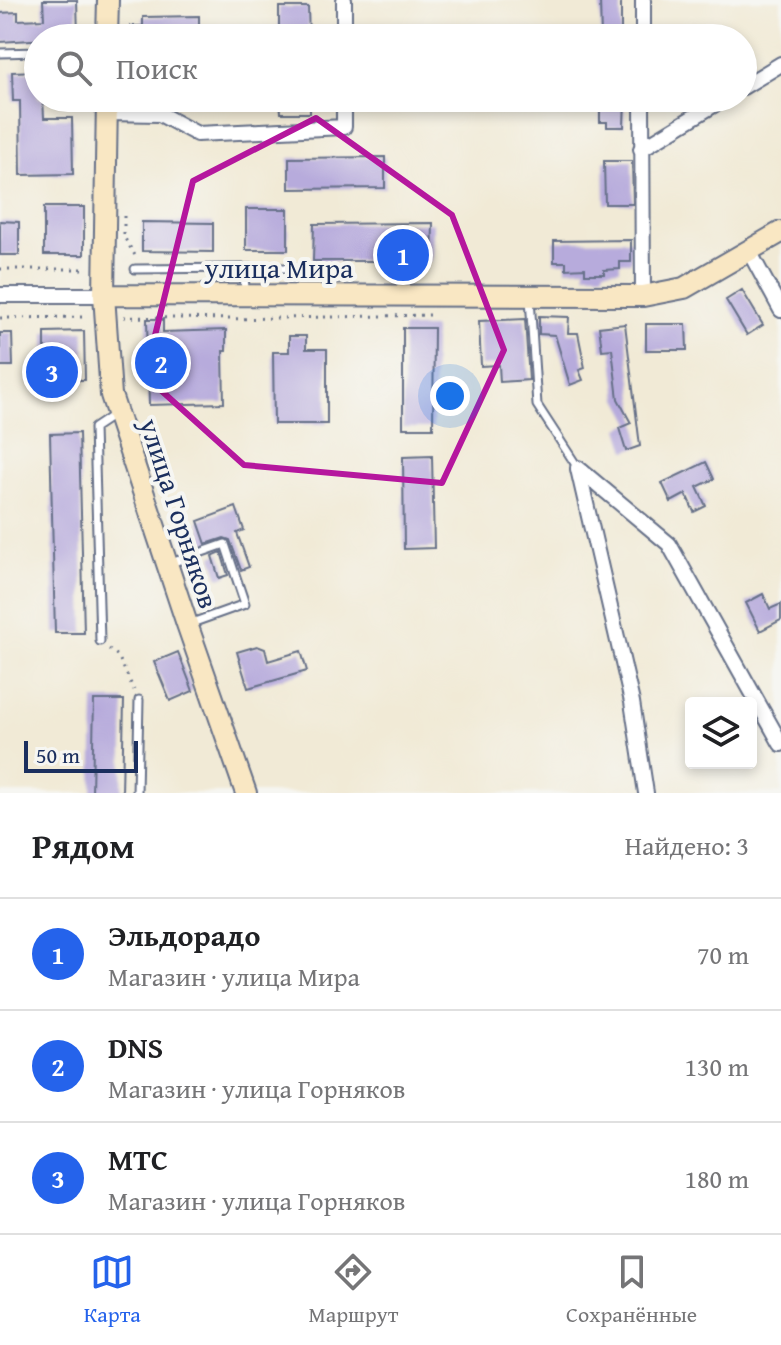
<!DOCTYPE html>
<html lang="ru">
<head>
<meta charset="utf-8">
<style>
  body { margin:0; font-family:"Gentium Book Plus",serif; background:#f6f6f6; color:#202124 }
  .controls { position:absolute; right:24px; bottom:24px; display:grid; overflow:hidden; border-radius:8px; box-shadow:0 4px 12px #0003 }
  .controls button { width:72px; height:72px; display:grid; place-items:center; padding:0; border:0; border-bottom:2px solid #e0e0e0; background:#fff; color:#202124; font:40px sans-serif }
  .scale { position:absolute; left:24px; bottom:20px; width:114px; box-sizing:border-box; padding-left:8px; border:4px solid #1b2f5e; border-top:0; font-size:22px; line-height:28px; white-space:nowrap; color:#1b2f5e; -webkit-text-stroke:6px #f6f6f2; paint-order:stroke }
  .you { position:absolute; left:450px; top:396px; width:28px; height:28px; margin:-20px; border:6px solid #fff; border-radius:50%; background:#1a73e8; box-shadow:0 0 0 12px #1a73e833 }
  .badge { display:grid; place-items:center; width:52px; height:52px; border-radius:50%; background:#2563eb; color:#fff; font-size:26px; font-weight:700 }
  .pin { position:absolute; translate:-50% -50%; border:4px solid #fff; box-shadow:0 2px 8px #0006 }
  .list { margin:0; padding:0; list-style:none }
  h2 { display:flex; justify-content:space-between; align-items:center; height:104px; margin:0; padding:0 32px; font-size:34px }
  h2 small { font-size:26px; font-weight:400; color:#757577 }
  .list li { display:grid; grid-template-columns:52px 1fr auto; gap:24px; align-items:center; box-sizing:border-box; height:112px; padding:0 32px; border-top:2px solid #e0e0e0 }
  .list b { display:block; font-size:30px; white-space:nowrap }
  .list p { margin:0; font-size:26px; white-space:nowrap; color:#757577 }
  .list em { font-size:26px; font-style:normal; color:#757577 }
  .icon { flex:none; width:44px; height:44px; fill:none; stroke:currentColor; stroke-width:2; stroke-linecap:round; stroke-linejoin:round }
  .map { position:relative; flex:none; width:781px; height:793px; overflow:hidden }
  .search { position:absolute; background:#fff; box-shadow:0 4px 12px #0003; left:24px; right:24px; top:24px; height:88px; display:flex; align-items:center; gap:20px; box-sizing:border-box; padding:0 28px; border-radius:44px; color:#757577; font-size:30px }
  .sheet { height:440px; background:#fff }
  nav { display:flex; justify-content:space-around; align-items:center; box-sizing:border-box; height:112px; border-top:2px solid #e0e0e0; background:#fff; font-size:22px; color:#757577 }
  nav a { display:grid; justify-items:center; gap:4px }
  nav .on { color:#2563eb }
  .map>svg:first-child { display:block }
  .green { fill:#87d391; stroke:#518178; stroke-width:2 }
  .building { fill:#b7abdc }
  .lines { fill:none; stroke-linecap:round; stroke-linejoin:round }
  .service-casing { stroke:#667088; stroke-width:11 }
  .minor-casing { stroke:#667088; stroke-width:18 }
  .secondary-casing { stroke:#667088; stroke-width:24 }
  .path { stroke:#667088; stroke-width:3; stroke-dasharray:2 6; stroke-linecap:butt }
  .service { stroke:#fff; stroke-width:7 }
  .minor { stroke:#fff; stroke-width:14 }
  .secondary { stroke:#f9e7c3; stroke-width:20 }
  .marked { fill:none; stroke:#b5179e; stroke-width:6; stroke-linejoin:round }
  .labels { text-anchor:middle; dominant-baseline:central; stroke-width:8; stroke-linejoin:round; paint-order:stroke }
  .street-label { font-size:28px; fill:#1b2f5e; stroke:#f6f6f2 }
</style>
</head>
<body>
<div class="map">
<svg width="781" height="793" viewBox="0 0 781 793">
  <rect width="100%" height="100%" fill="#f6f6f2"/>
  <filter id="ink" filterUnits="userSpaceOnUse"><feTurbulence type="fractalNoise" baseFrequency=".0125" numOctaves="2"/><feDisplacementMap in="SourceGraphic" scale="16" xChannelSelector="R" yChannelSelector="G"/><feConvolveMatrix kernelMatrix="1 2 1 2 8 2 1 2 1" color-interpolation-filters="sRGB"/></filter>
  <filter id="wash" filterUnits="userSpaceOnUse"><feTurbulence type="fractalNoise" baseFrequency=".006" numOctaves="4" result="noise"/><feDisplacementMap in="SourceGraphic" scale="32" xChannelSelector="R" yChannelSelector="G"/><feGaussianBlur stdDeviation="1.8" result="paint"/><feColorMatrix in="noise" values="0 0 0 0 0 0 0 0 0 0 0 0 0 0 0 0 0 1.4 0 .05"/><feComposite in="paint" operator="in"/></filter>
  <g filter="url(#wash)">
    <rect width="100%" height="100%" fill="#f1ead6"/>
    <path class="green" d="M205,562L216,594L204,598L194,565Z"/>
    <g id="blocks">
      <path class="building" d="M43,0H77L78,37L0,42V13L18,12V20L44,19Z
        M600,0H621V38H601Z
        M279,7H308L309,38H279Z
        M199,16V38H132L131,26H143V17Z
        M38,71V98H43L44,118H72L73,174L21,175L20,101H13L12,72Z
        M280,98H310V113H281Z
        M600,98H625L624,127H607V122H600Z
        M385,157V188L289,189V158Z
        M604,161H632L633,204H605Z
        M44,207H84V255H44Z
        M246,209H288V250H246Z
        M0,221L19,222V255H0Z
        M142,222L213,223V252L142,251Z
        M433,223L432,261H313L314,224Z
        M631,240V262H620V269L604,270V274H585V268L566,269V262H554V241Z
        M742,290L763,325L747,335L726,300Z
        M539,316L569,317L568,333H578L585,368L579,370L583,380L570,385L555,335L539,334Z
        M147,319H163V332L226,330V351H223L224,403L149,405Z
        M525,319L529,380L500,382L499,365L481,366L479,321Z
        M625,324L640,446L626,451L619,428L631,423L618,399L612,349L602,350L599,327Z
        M646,324H686L687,350H646Z
        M403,328H434L433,428H403Z
        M84,331L85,380H45V332Z
        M0,333H12L13,366H0Z
        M289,336H306V349H327V424H274L273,352H289Z
        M79,433L84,633H55L50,434Z
        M432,456L434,548L404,549L403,457Z
        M706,462L714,479L697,487L706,506L694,512L686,494L671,502L662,483Z
        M236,507L244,530L237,533L249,567L241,570L230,540L224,538L206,544L198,521Z
        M221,552L228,575L219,578L212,556Z
        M763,594L770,609L781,604V620L760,631L746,603Z
        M257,646L265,649L268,661L301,651L307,671L248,688L237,652Z
        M178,652L193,691L170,701L154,662Z
        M94,700H124L122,793H92Z"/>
    </g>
  </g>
  <g filter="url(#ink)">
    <use href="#blocks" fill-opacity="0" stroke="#667088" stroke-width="2"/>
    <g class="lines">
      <defs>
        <path id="service" d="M0,53L38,52
          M244,268H294
          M135,269L244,268L245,293
          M530,298L537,405L578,468
          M171,563L225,544L245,604L189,624
          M100,641L94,428L115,414
          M137,793L139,700"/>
        <path id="minor" d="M344,0V38
          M643,38V0
          M743,87L781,64
          M642,98L643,296
          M106,113L160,114L197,134L344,127V98
          M641,149L725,98
          M749,251L781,310
          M0,295H104
          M578,468L669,544L781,744
          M578,469L632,702L646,793"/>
        <path id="secondary" d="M107,38L108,0
          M107,98L104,295L111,395L187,624L246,793
          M104,295L643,296L684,288L781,232"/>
      </defs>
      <use href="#service" class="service-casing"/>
      <use href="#minor" class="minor-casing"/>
      <use href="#secondary" class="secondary-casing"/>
      <path class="path" d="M124,216V237L136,257
        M0,269H88
        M124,317L229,319L431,315
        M0,318L88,317
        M109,649L118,656L134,690"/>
      <use href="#service" class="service"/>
      <use href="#minor" class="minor"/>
      <use href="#secondary" class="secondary"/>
    </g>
  </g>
  <path class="marked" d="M316,118L452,215L504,350L442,483L244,465L145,376L193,181Z"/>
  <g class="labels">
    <g class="street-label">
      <text x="279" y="267">улица Мира</text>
      <text transform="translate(180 513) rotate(72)">улица Горняков</text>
    </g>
  </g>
</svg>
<div class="controls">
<button><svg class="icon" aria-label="layers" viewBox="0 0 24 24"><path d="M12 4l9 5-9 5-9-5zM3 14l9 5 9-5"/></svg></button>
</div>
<div class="scale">50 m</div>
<div class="you"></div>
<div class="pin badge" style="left:403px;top:255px">1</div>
<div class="pin badge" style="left:161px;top:363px">2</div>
<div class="pin badge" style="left:52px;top:372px">3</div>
<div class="search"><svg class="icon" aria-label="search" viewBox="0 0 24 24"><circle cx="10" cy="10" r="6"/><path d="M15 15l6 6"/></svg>Поиск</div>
</div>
<section class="sheet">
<h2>Рядом<small>Найдено: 3</small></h2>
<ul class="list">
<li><span class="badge">1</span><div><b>Эльдорадо</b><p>Магазин · улица Мира</p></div><em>70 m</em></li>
<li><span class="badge">2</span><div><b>DNS</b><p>Магазин · улица Горняков</p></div><em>130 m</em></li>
<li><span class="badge">3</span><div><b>МТС</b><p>Магазин · улица Горняков</p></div><em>180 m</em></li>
</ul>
</section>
<nav>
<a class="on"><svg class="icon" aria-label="map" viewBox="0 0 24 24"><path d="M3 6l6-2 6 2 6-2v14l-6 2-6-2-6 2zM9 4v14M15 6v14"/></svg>Карта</a>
<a><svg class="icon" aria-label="directions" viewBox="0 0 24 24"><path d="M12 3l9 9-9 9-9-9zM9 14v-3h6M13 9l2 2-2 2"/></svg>Маршрут</a>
<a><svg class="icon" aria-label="saved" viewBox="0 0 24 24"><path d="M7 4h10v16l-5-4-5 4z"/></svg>Сохранённые</a>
</nav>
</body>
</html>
